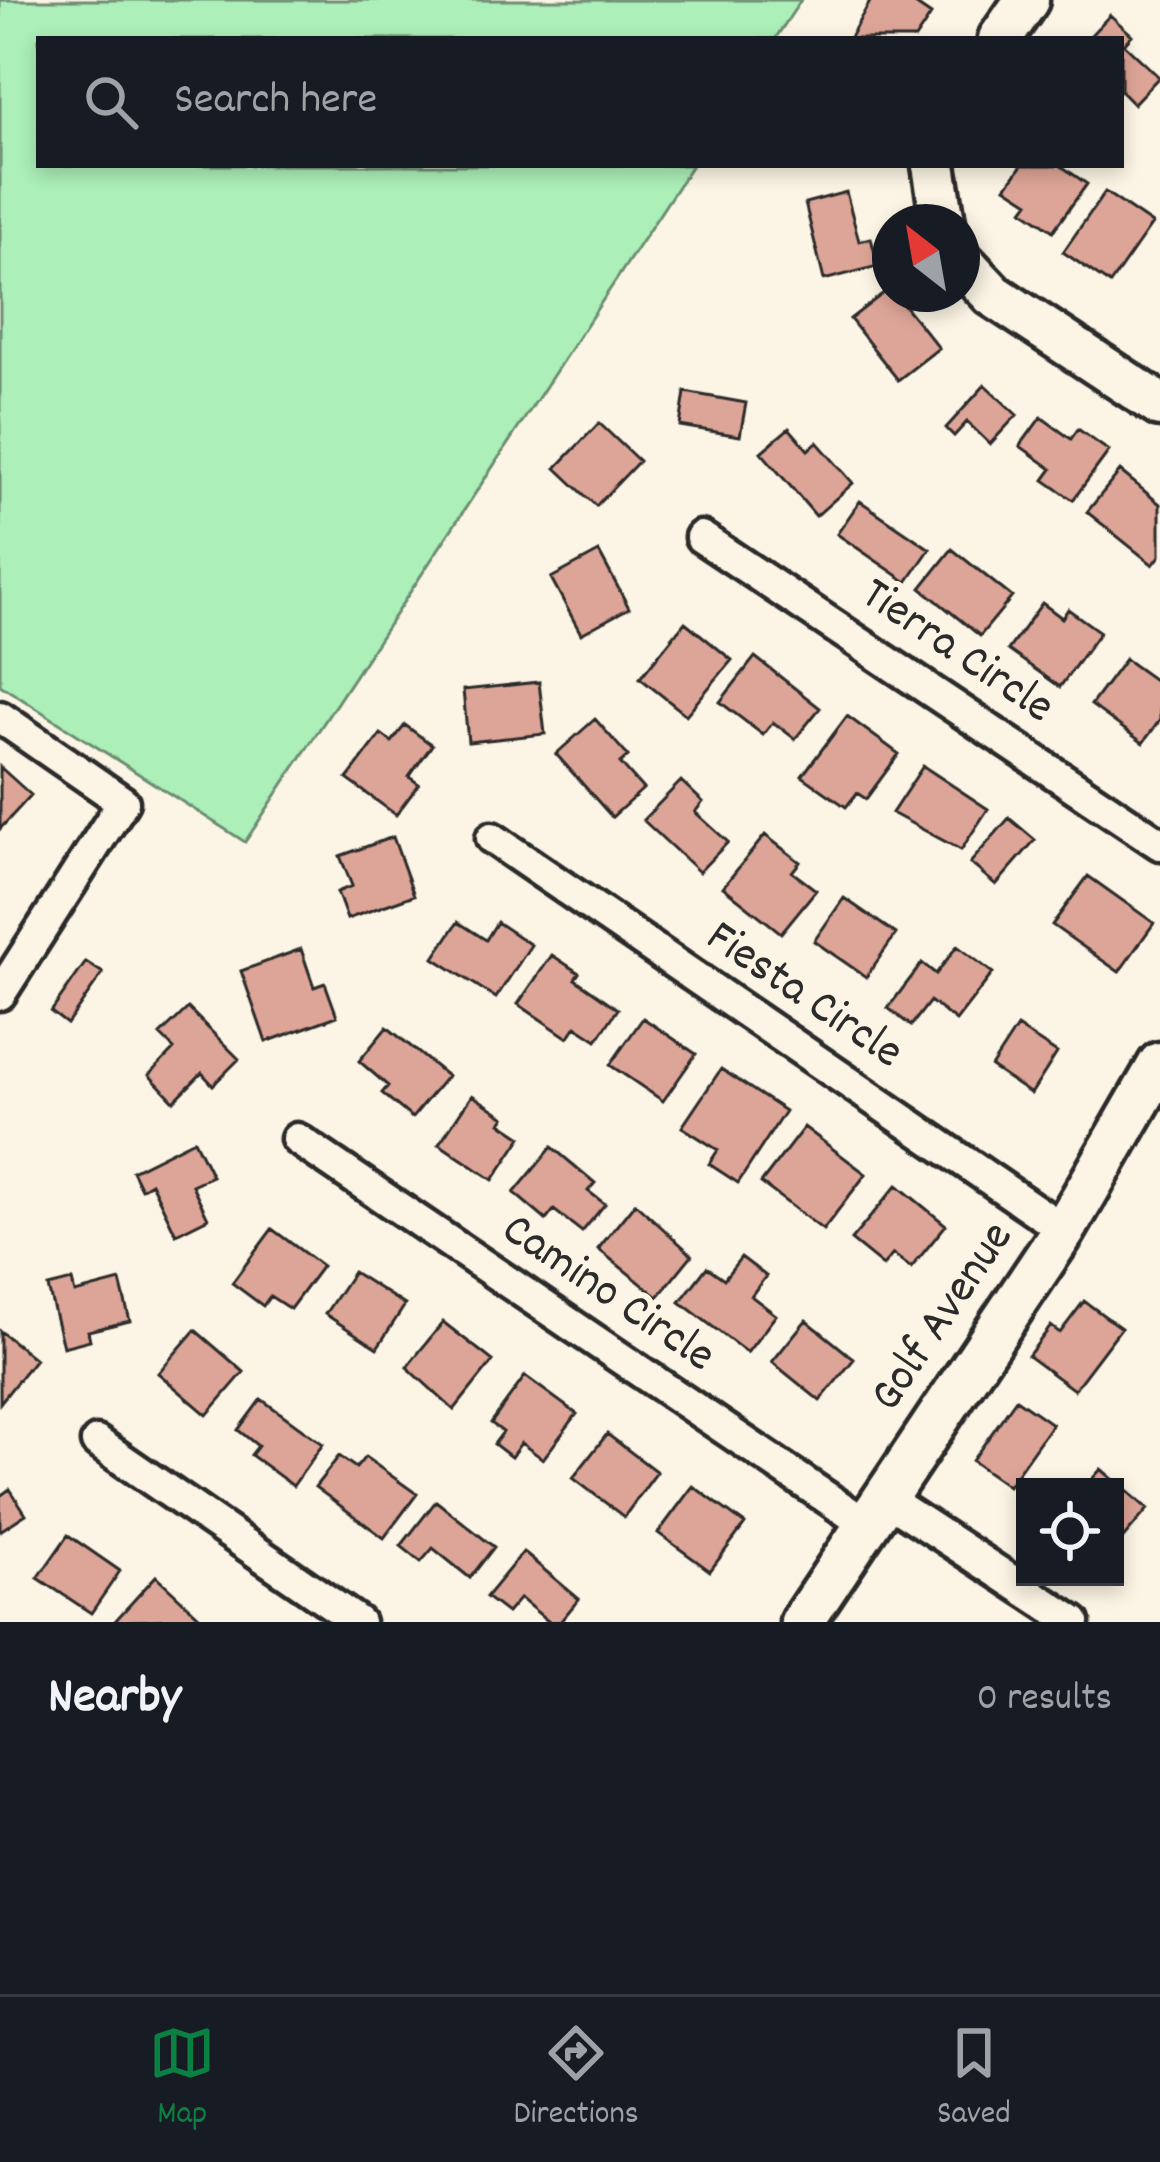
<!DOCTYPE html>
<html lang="en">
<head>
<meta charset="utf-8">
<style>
  body { margin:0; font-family:Dekko,sans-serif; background:#20242c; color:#f1f3f6 }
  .controls { position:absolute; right:36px; bottom:36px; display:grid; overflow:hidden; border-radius:0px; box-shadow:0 6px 18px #0003 }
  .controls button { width:108px; height:108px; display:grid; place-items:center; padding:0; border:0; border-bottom:3px solid #363941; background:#171b24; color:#f1f3f6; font:60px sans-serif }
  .compass { position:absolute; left:872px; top:204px; width:108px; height:108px; border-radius:50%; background:#171b24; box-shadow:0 6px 18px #0003; rotate:329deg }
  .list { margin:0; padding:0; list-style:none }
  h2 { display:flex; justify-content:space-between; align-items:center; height:156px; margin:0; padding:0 48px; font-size:51px }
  h2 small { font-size:39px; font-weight:400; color:#9ea1a6 }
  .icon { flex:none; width:66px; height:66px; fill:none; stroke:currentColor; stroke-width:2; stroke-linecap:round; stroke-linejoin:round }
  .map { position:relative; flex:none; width:1160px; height:1622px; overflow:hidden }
  .search { position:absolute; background:#171b24; box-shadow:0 6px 18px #0003; left:36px; right:36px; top:36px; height:132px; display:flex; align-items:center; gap:30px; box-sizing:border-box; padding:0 42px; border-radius:0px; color:#9ea1a6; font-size:45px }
  .sheet { height:372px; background:#171b24 }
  nav { display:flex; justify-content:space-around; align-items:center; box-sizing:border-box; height:168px; border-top:3px solid #363941; background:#171b24; font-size:33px; color:#9ea1a6 }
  nav a { display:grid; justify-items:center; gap:6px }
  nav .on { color:#0b8043 }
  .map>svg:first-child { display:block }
  .green { fill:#acefb8; stroke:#6c8d72; stroke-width:3 }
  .building { fill:#dda597; stroke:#2b2b2b; stroke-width:3 }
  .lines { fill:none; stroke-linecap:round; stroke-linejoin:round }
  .street-casing { stroke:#2b2b2b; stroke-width:39 }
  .secondary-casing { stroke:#2b2b2b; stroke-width:51 }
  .street { stroke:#fcf5e5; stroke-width:30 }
  .secondary { stroke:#fcf5e5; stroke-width:42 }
  .labels { text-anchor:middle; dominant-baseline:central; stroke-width:12; stroke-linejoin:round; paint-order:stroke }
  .street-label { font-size:48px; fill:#2b2b2b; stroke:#fcf5e5 }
</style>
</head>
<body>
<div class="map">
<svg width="1160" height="1622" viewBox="0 0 1160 1622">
  <rect width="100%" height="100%" fill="#fcf5e5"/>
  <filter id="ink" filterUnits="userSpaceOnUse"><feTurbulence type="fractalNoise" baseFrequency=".00833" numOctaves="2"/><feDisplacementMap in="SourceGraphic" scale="24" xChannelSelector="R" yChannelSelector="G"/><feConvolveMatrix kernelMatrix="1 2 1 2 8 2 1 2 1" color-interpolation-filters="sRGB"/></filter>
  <g filter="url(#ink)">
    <path class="green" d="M0,0H801L775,39H39V165H692L245,842L0,685Z"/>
    <path class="building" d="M871,0H909L931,15L915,39H849Z
      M1110,15L1132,35L1124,44L1159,77L1133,104L1121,92V39H1087Z
      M1022,165H1060L1087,184L1053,231L1023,210L1029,202L1006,187Z
      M846,192L859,241L871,238L878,266L824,280L805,203Z
      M1105,192L1152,224L1110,284L1063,252Z
      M890,288L939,348L898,380L850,319Z
      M985,385L1017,415L990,444L967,422L954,436L946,428Z
      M685,392L746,403L740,436L680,426Z
      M1041,417L1071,439L1078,429L1109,451L1073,500L1044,480L1052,469L1020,446Z
      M599,423L639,461L596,506L556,468Z
      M789,428L808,450L817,442L853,483L816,516L761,452Z
      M1120,471L1160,504V556L1153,565L1087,512Z
      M860,501L930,549L907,582L837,534Z
      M952,549L1012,597L980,636L921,588Z
      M599,552L629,608L581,634L551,578Z
      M1042,603L1062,618L1068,609L1100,632L1060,687L1008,650Z
      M685,622L732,660L686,715L640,678Z
      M755,657L820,708L795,739L773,722L763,735L720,702Z
      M1125,659L1160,684V720L1143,743L1091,705Z
      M539,682L545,734L468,742L463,690Z
      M847,716L899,754L866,799L857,793L846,807L802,776Z
      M595,719L628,756L620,763L643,789L612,817L556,754Z
      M405,725L432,745L409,777L419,784L396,815L347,779L381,734L392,742Z
      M923,766L988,809L961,850L892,813Z
      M0,767L31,795L0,829Z
      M681,781L703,802L695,812L728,842L699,872L643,820Z
      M1009,818L1035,840L996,885L970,863Z
      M765,835L800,862L792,872L816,890L781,933L723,887Z
      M393,837L414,895L347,919L337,892L352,886L340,856Z
      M1088,876L1154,923L1119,972L1052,925Z
      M844,898L896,934L866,977L814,941Z
      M458,922L486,940L497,922L531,945L496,998L434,958Z
      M957,946L993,973L956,1021L930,1001L911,1026L888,1008L922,963L936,974Z
      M301,949L314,987L325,983L337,1016L266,1042L241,971Z
      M552,955L579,973L575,979L618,1009L597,1040L576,1026L568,1038L518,1004Z
      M86,962L103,973L67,1024L51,1012Z
      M188,1008L239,1059L213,1085L202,1073L174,1101L149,1075L174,1049L160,1035Z
      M643,1018L696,1054L663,1101L610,1065Z
      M387,1027L447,1076L412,1118L382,1093L388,1086L359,1061Z
      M1017,1027L1057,1053L1031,1094L991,1067Z
      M721,1069L785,1111L738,1183L709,1164L718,1150L682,1127Z
      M472,1095L505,1117L501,1123L522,1137L493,1180L439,1144Z
      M804,1127L866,1174L823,1230L761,1183Z
      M194,1140L212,1176L192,1185L208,1218L176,1234L151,1183L141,1189L132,1171Z
      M552,1147L595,1183L588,1191L605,1204L582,1232L554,1210L546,1220L514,1193Z
      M897,1185L946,1225L911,1268L893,1254L883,1266L851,1240Z
      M635,1203L692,1255L658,1297L598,1249Z
      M272,1229L322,1266L290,1309L270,1296L263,1306L232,1283Z
      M741,1257L766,1276L751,1296L776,1315L747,1353L680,1302L707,1267L724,1279Z
      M353,1272L405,1305L377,1348L325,1314Z
      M72,1281L75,1293L120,1281L130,1321L88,1331L90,1340L63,1347L48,1287Z
      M1084,1301L1121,1328L1074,1390L1028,1356L1051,1326L1060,1333Z
      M806,1320L854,1359L820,1401L772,1362Z
      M443,1322L493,1361L454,1410L407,1367Z
      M195,1330L244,1372L207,1415L158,1373Z
      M0,1331L35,1359L0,1403Z
      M525,1376L577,1414L543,1459L521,1443L511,1457L494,1444L503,1432L491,1423Z
      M261,1399L323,1444L293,1486L251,1455L258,1446L238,1430Z
      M1016,1399L1052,1424L1008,1486L972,1461Z
      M607,1434L657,1472L624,1517L573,1478Z
      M339,1456L356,1468L365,1457L417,1494L384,1538L315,1487Z
      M1101,1469L1148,1509L1120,1542L1115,1538V1487H1085Z
      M693,1486L745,1524L710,1571L658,1533Z
      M10,1489L26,1514L0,1531V1496Z
      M436,1501L494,1547L470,1578L433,1548L421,1562L401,1546Z
      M68,1535L120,1571L91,1613L38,1578Z
      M523,1552L579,1599L560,1622H549L520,1598L507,1613L486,1597Z
      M156,1576L201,1618L114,1622Z"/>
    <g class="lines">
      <defs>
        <path id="street" d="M701,537L1160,844
          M0,717L123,802L0,994
          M492,838L1064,1230
          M297,1139L867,1525
          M97,1442L358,1622
          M885,1498L1074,1622"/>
        <path id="secondary" d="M1000,39L1027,0
          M934,165L943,222
          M962,262L993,295L1160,405
          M802,1622L1064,1230L1160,1064"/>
      </defs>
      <use href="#street" class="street-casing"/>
      <use href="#secondary" class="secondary-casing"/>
      <use href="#street" class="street"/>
      <use href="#secondary" class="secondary"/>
    </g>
  </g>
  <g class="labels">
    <g class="street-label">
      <text transform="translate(956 653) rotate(34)">Tierra Circle</text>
      <text transform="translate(803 997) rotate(34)">Fiesta Circle</text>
      <text transform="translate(607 1295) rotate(34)">Camino Circle</text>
      <text transform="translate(944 1318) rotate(-56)">Golf Avenue</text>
    </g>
  </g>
</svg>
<div class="controls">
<button><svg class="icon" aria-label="locate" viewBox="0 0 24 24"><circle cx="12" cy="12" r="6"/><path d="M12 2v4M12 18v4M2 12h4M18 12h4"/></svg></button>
</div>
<svg class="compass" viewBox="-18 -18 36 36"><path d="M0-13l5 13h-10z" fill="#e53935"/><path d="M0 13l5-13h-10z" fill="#9ea1a6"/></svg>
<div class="search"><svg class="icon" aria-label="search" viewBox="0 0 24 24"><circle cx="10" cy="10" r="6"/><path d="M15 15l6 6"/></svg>Search here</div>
</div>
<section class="sheet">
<h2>Nearby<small>0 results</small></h2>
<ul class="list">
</ul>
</section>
<nav>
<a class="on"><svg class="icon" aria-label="map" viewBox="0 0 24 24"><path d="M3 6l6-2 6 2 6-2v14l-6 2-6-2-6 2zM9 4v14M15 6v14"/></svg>Map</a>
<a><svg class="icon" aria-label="directions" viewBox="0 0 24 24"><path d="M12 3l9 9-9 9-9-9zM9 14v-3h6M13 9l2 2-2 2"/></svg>Directions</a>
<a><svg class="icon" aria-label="saved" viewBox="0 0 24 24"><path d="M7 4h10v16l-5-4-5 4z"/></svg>Saved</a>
</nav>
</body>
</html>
